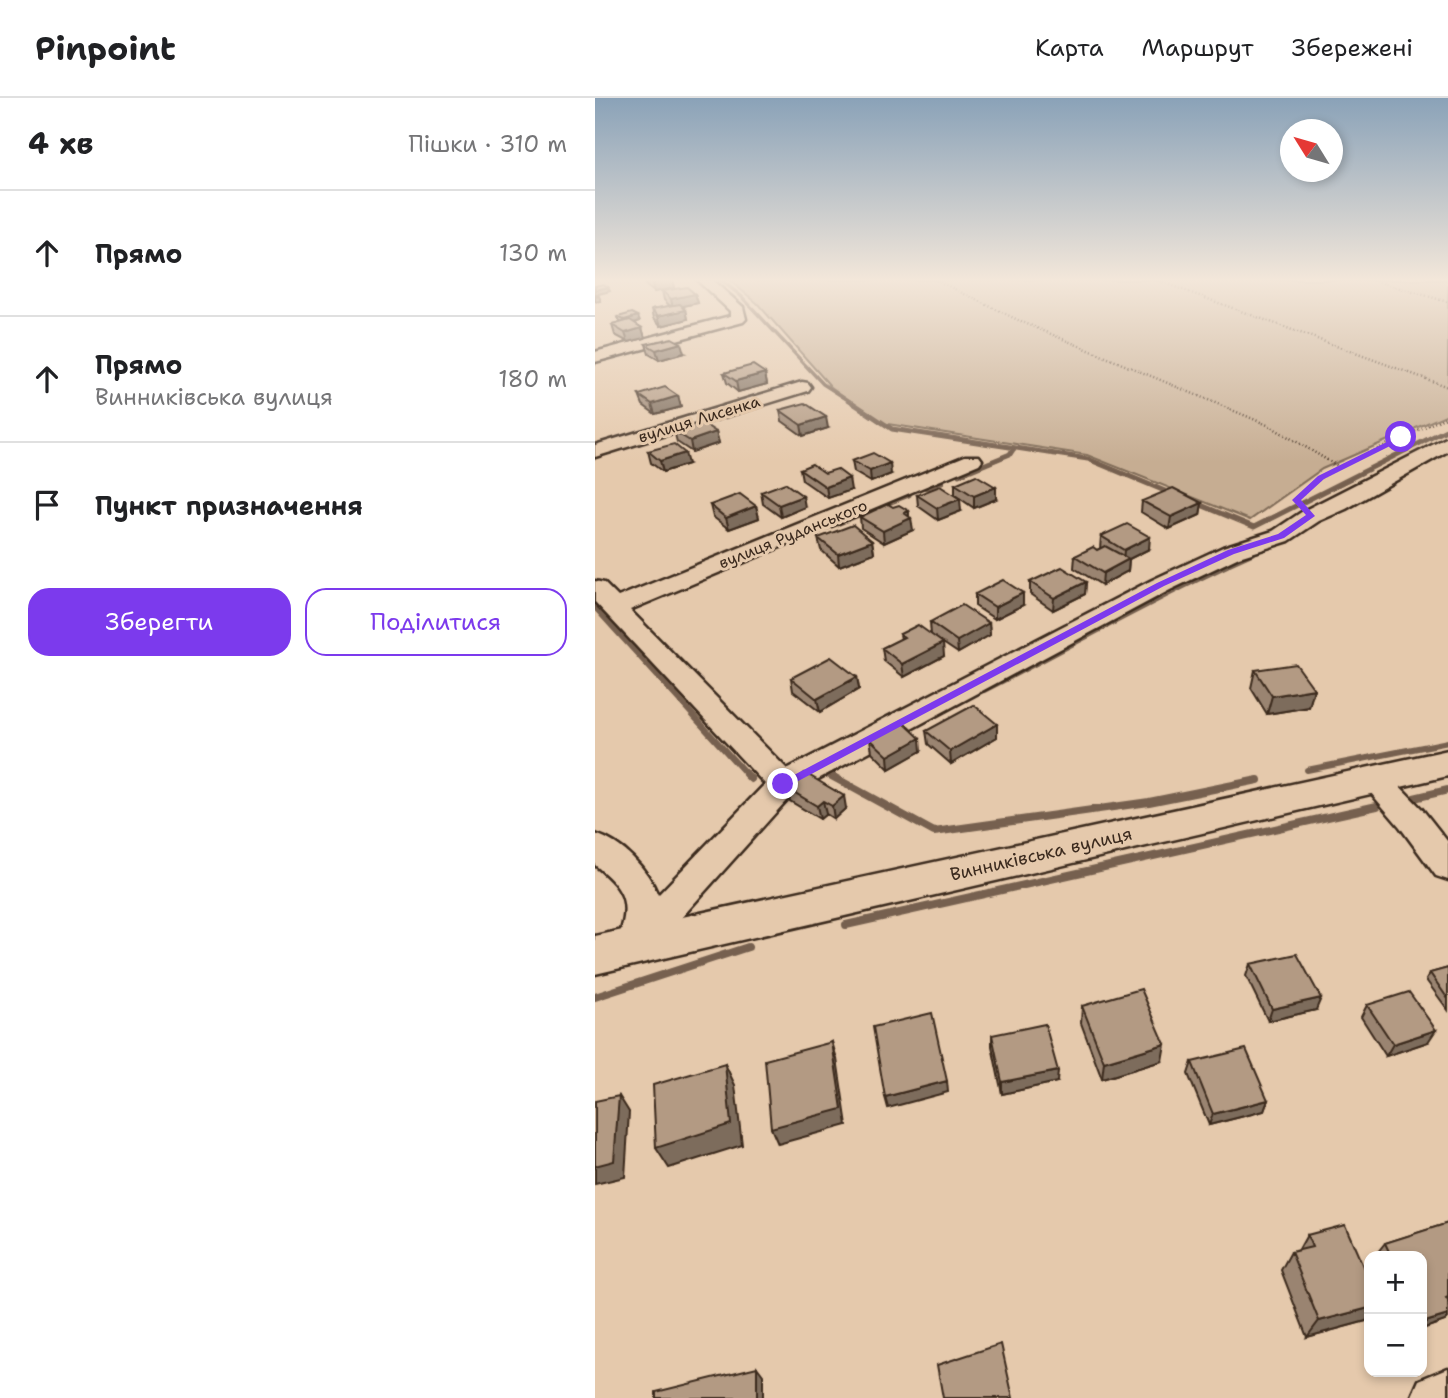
<!DOCTYPE html>
<html lang="uk">
<head>
<meta charset="utf-8">
<style>
  body { margin:0; font-family:"Shantell Sans",sans-serif; background:#f2f2f2; color:#202124 }
  .controls { position:absolute; right:21px; bottom:21px; display:grid; overflow:hidden; border-radius:14px; box-shadow:0 4px 10px #0003 }
  .controls button { width:63px; height:63px; display:grid; place-items:center; padding:0; border:0; border-bottom:2px solid #e0e0e0; background:#fff; color:#202124; font:35px sans-serif }
  .compass { position:absolute; left:685px; top:21px; width:63px; height:63px; border-radius:50%; background:#fff; box-shadow:0 4px 10px #0003; rotate:307deg }
  .stop { position:absolute; width:21px; height:21px; margin:-16px; border:5px solid #7c3aed; border-radius:50%; background:#fff }
  .stop.end { background:#7c3aed; border-color:#fff; box-shadow:0 2px 7px #0008 }
  .list { margin:0; padding:0; list-style:none }
  h2 { display:flex; justify-content:space-between; align-items:center; height:91px; margin:0; padding:0 28px; font-size:30px }
  h2 small { font-size:23px; font-weight:400; color:#757577 }
  .list li { display:grid; grid-template-columns:46px 1fr auto; gap:21px; align-items:center; box-sizing:border-box; height:126px; padding:0 28px; border-top:2px solid #e0e0e0 }
  .list b { display:block; font-size:26px; white-space:nowrap }
  .list p { margin:0; font-size:23px; white-space:nowrap; color:#757577 }
  .list em { font-size:23px; font-style:normal; color:#757577 }
  .actions { display:flex; gap:14px; padding:21px 28px }
  .actions a { flex:1; padding:16px 0; border:2px solid #7c3aed; border-radius:21px; text-align:center; font-size:24px; color:#7c3aed }
  .actions .main { background:#7c3aed; color:#fff }
  .icon { flex:none; width:38px; height:38px; fill:none; stroke:currentColor; stroke-width:2; stroke-linecap:round; stroke-linejoin:round }
  .map { position:relative; flex:none; width:853px; height:1300px; overflow:hidden }
  header { display:flex; align-items:center; gap:42px; box-sizing:border-box; height:98px; padding:0 35px; background:#fff; border-bottom:2px solid #e0e0e0 }
  header strong { font-size:33px }
  nav { display:flex; gap:38px; margin-inline-start:auto; font-size:24px }
  main { display:flex }
  aside { flex:1; background:#fff }
  .map>svg:first-child { display:block }
  .green { fill:#c6ad92; stroke:#806c58; stroke-width:2 }
  .lines { fill:none; stroke-linecap:round; stroke-linejoin:round }
  .stream-far3 { stroke:#76614f; stroke-width:3.5 }
  .stream-far2 { stroke:#76614f; stroke-width:5 }
  .stream-far1 { stroke:#76614f; stroke-width:6 }
  .stream { stroke:#76614f; stroke-width:8 }
  .minor-casing { stroke:#3b2a1e; stroke-width:5 }
  .major-casing { stroke:#3b2a1e; stroke-width:5 }
  .path { stroke:#3b2a1e; stroke-width:2.5; stroke-dasharray:1 2.5; stroke-linecap:butt }
  .minor { fill:#e5c9ac; fill-rule:evenodd }
  .major { fill:#e5c9ac; fill-rule:evenodd }
  .wall { fill:#9a8471; stroke:#3b2a1e; stroke-width:2 }
  .shaded-wall { fill:#7d6c5c; stroke:#3b2a1e; stroke-width:2 }
  .building { fill:#b39a83; stroke:#3b2a1e; stroke-width:2 }
  .route { fill:#7c3aed }
  .labels { text-anchor:middle; dominant-baseline:central; stroke-width:6; stroke-linejoin:round; paint-order:stroke }
  .far-street-label { font-size:16px; fill:#3b2a1e; stroke:#e5c9ac }
  .street-label { font-size:18px; fill:#3b2a1e; stroke:#e5c9ac }
</style>
</head>
<body>
<header>
<strong>Pinpoint</strong>
<nav><a>Карта</a><a>Маршрут</a><a>Збережені</a></nav>
</header>
<main>
<aside>
<h2>4 хв<small>Пішки · 310 m</small></h2>
<ul class="list">
<li><svg class="icon" aria-label="ahead" viewBox="0 0 24 24"><path d="M12 20V5M6 11l6-6 6 6"/></svg><div><b>Прямо</b></div><em>130 m</em></li>
<li><svg class="icon" aria-label="ahead" viewBox="0 0 24 24"><path d="M12 20V5M6 11l6-6 6 6"/></svg><div><b>Прямо</b><p>Винниківська вулиця</p></div><em>180 m</em></li>
<li><svg class="icon" aria-label="arrive" viewBox="0 0 24 24"><path d="M6 21V4h12l-3 4 3 4H6"/></svg><div><b>Пункт призначення</b></div></li>
</ul>
<div class="actions"><a class="main">Зберегти</a><a>Поділитися</a></div>
</aside>
<div class="map">
<svg width="853" height="1300" viewBox="0 0 853 1300">
  <rect width="100%" height="100%" fill="#e5c9ac"/>
  <filter id="ink" filterUnits="userSpaceOnUse"><feTurbulence type="fractalNoise" baseFrequency=".0143" numOctaves="2"/><feDisplacementMap in="SourceGraphic" scale="14" xChannelSelector="R" yChannelSelector="G"/><feConvolveMatrix kernelMatrix="1 2 1 2 8 2 1 2 1" color-interpolation-filters="sRGB"/></filter>
  <g filter="url(#ink)">
    <path class="green" d="M134,182H853V316L727,371L655,422L492,357L286,325L236,289L162,205Z"/>
    <g class="lines">
      <path class="stream-far3" d="M126,182L146,198L228,286L261,307"/>
      <path class="stream-far2" d="M258,305L297,331L493,361L577,396
        M364,377L415,356L419,350
        M331,390L347,384
        M601,405L659,429L853,331
        M281,410L314,397
        M237,428L269,415
        M198,444L222,434
        M629,468L669,450"/>
      <path class="stream-far1" d="M0,509L153,678
        M389,592C470,551 550,505 632,467
        M712,672L853,644
        M236,678L233,676L242,669"/>
      <path class="stream" d="M151,676L156,681
        M233,676L339,734L554,704L663,682
        M819,700L853,692
        M251,827L782,708
        M0,899L153,849"/>
      <defs>
        <path id="minor" d="M102,182H117L148,209L151,221L148,224L0,264V254L135,218V213Z
          M207,284L213,285L216,289L213,293L0,359V347Z
          M853,339V353L751,411L724,423L694,443L644,459L575,492L199,694L52,858L39,862L26,858L21,847C36,807 33,794 0,767V736C28,745 52,770 63,797L170,686L0,504V483L9,485L23,499L370,358H384L387,362L384,366L35,512L192,671L557,482L628,449L678,433L708,413Z
          M779,670L790,673L827,711L853,744V782L841,778L805,729L764,681L768,673Z
          M853,1270V1300H816L824,1282Z"/>
        <path id="major" d="M853,652V678L0,876V838Z"/>
      </defs>
      <use href="#minor" class="minor-casing"/>
      <use href="#major" class="major-casing"/>
      <path class="path" d="M341,182L425,223L675,328L744,369L726,379L701,402
        M561,182L853,289
        M777,182L853,204
        M744,369L853,318"/>
      <use href="#minor" class="minor"/>
      <use href="#major" class="major"/>
    </g>
    <path class="wall" d="M49,182H77L79,190L59,194L50,187Z
      M67,193L100,196L103,205L88,208L91,212L93,221L66,228L59,220L57,211L75,208L69,202Z
      M23,219L45,223L39,225L47,230L50,240L33,244L20,237L17,227L27,225L24,223Z
      M51,246L89,255L64,262L54,256Z
      M129,275H170L172,286L143,294L132,285Z
      M44,297L83,298L86,309L60,316L48,307Z
      M185,312L233,330L208,338L187,323Z
      M79,333L121,334L124,345L97,354L82,344Z
      M53,353L93,366L68,374L56,365Z
      M257,363L296,376L276,384L259,374Z
      M205,371L230,375L256,392L233,400L207,382Z
      M360,386L401,401L379,410L360,397Z
      M166,394L210,409L186,419L168,406Z
      M322,397L366,413L343,422L323,408Z
      M547,403L607,405L605,417L574,431L546,414Z
      M115,407L161,408L164,420L134,431L118,419Z
      M265,419L318,432L289,445L266,430Z
      M506,438L554,451L534,461L533,473L507,487L479,470L480,458L505,451Z
      M223,440L277,443L279,455L244,468L226,452Z
      M435,484H491L490,496L458,512L435,496Z
      M380,496L428,507L400,521L380,508Z
      M335,524L394,525L395,537L363,555L339,539L349,558L309,579L289,563L287,550L306,541L305,536L336,537Z
      M660,572L719,591L714,609L672,616L656,590Z
      M262,579L264,591L225,614L198,593L196,580Z
      M402,626V639L356,666L333,646L331,633Z
      M275,641L326,653L294,671L277,654Z
      M192,690L251,710L239,721L231,716L225,721L195,703Z
      M655,866L721,912L673,923L651,878Z
      M853,870V912L831,882L835,875Z
      M772,907L833,944L791,958L766,919Z
      M487,908L567,963L507,981L486,925Z
      M397,937L462,984L407,996L397,948Z
      M597,964L673,1002L669,1013L614,1027L593,976Z
      M853,1125V1220L850,1223L827,1231V1158H784L782,1155L790,1145Z
      M712,1137L771,1223L712,1239L686,1172L696,1154L703,1153Z"/>
    <path class="shaded-wall" d="M71,182H77L79,190L59,194L57,185Z
      M13,189L15,193L0,197V192Z
      M100,196L103,205L78,210L76,201Z
      M4,198L6,203L0,204V199Z
      M91,212L93,221L66,228L63,218Z
      M43,218L45,223L31,227L29,222Z
      M47,230L50,240L33,244L30,235Z
      M86,245L89,255L64,262L61,252Z
      M170,275L172,286L143,294L141,283Z
      M83,298L86,309L60,316L57,306Z
      M231,319L233,330L208,338L206,327Z
      M121,334L124,345L97,354L95,343Z
      M90,355L93,366L68,374L65,363Z
      M295,365L296,376L276,384L275,373Z
      M254,380L256,392L233,400L231,389Z
      M401,389V401L379,410V398Z
      M208,398L210,409L186,419L184,407Z
      M365,401L366,413L343,422L342,410Z
      M607,405L605,417L574,431L576,419Z
      M161,408L164,420L134,431L131,420Z
      M314,413V421L316,420L318,432L289,445L288,433L309,415Z
      M555,439L554,451L528,464L529,452Z
      M277,443L279,455L244,468L243,456Z
      M534,461L533,473L507,487L508,475Z
      M491,484L490,496L458,512L459,500Z
      M428,495V507L400,521V509Z
      M394,525L395,537L363,555L362,543Z
      M348,545L349,558L309,579L307,566Z
      M262,579L264,591L225,614L222,601Z
      M719,591L714,609L672,616L677,598Z
      M402,626V639L356,666L355,653Z
      M325,640L326,653L294,671L293,658Z
      M249,698L251,710L239,721L237,708Z
      M228,703L231,716L225,721L222,708Z
      M726,900L721,912L673,923L677,911Z
      M841,932L833,944L791,958L798,946Z
      M237,944L242,961L252,1027L183,1046L176,1030Z
      M570,946L567,963L507,981L509,964Z
      M130,966L140,987L147,1047L74,1070L61,1050Z
      M463,973L462,984L407,996V984Z
      M352,983L353,994L293,1010L290,999Z
      M24,998L34,1014L30,1079L0,1086V1068Z
      M673,1002L669,1013L614,1027L618,1016Z
      M774,1210V1219L771,1223L712,1239L724,1223Z
      M853,1217V1220L850,1223L827,1231V1227L830,1224Z
      M162,1269L168,1277V1300H162Z"/>
    <path class="building" d="M53,182H71L57,185Z
      M8,186L13,189L0,192V188Z
      M92,189L100,196L76,201L67,193Z
      M85,206L91,212L63,218L57,211Z
      M37,215L43,218L29,222L23,219Z
      M35,222L47,230L30,235L17,227Z
      M77,240L86,245L61,252L51,246Z
      M158,267L170,275L141,283L129,275Z
      M70,289L83,298L57,306L44,297Z
      M210,305L231,319L206,327L185,312Z
      M106,324L121,334L95,343L79,333Z
      M79,346L90,355L65,363L53,353Z
      M278,355L295,365L275,373L257,363Z
      M217,366L230,375L242,371L254,380L231,389L205,371Z
      M381,377L401,389L379,398L360,386Z
      M190,385L208,398L184,407L166,394Z
      M345,388L365,401L342,410L322,397Z
      M578,390L607,405L576,419L547,403Z
      M145,396L161,408L131,420L115,407Z
      M293,406L298,409L304,407L314,413L309,415L316,420L288,433L265,419Z
      M532,426L555,439L529,452L506,438Z
      M258,427L277,443L243,456L223,440Z
      M510,448L534,461L508,475L480,458L498,449L502,452Z
      M467,469L491,484L459,500L435,484Z
      M408,482L428,495L400,509L380,496Z
      M367,507L394,525L362,543L335,524Z
      M323,527L348,545L307,566L287,550L309,539L305,536Z
      M236,559L262,579L222,601L196,580Z
      M701,566L719,591L677,598L660,572Z
      M379,607L402,626L355,653L331,633Z
      M308,624L325,640L293,658L275,641Z
      M210,675L249,698L237,708L228,703L222,708L192,690Z
      M702,856L726,900L677,911L655,866Z
      M853,870V901L835,875Z
      M546,891L570,946L509,964L487,908Z
      M814,894L841,932L798,946L772,907Z
      M337,915L352,983L290,999L278,929Z
      M450,926L463,973L407,984L397,937Z
      M237,944L247,1011L176,1030L170,962Z
      M651,951L673,1002L618,1016L597,964Z
      M130,966L136,1026L61,1050L58,987Z
      M24,998L19,1063L0,1068V1003Z
      M853,1125V1199L851,1200L853,1203V1217L830,1224L827,1218V1158H796L790,1145Z
      M750,1127L774,1182V1210L724,1223L696,1154L717,1149L712,1137Z
      M406,1246L418,1300H348L342,1267Z
      M162,1269V1300H61V1294Z"/>
  </g>
  <linearGradient id="sky" x2="0" y2="1"><stop stop-color="#8aa2b8"/><stop offset="0.5" stop-color="#f3e7da"/><stop offset="1" stop-color="#f3e7da" stop-opacity="0"/></linearGradient>
  <rect width="853" height="364" fill="url(#sky)"/>
  <path class="route" d="M806,337L809,341L729,381L706,402L720,418L689,440L639,456L569,488L192,689H184L182,686L562,485L633,452L683,436L711,417L697,402L723,378Z"/>
  <g class="labels">
    <g class="far-street-label">
      <text transform="translate(104 321) rotate(-17)">вулиця Лисенка</text>
      <text transform="translate(198 436) rotate(-22)">вулиця Руданського</text>
    </g>
    <g class="street-label">
      <text transform="translate(446 756) rotate(-13)">Винниківська вулиця</text>
    </g>
  </g>
</svg>
<div class="controls">
<button>+</button>
<button>−</button>
</div>
<svg class="compass" viewBox="-18 -18 36 36"><path d="M0-13l5 13h-10z" fill="#e53935"/><path d="M0 13l5-13h-10z" fill="#757577"/></svg>
<div class="stop" style="left:806px;top:339px"></div>
<div class="stop end" style="left:188px;top:686px"></div>
</div>
</main>
</body>
</html>
